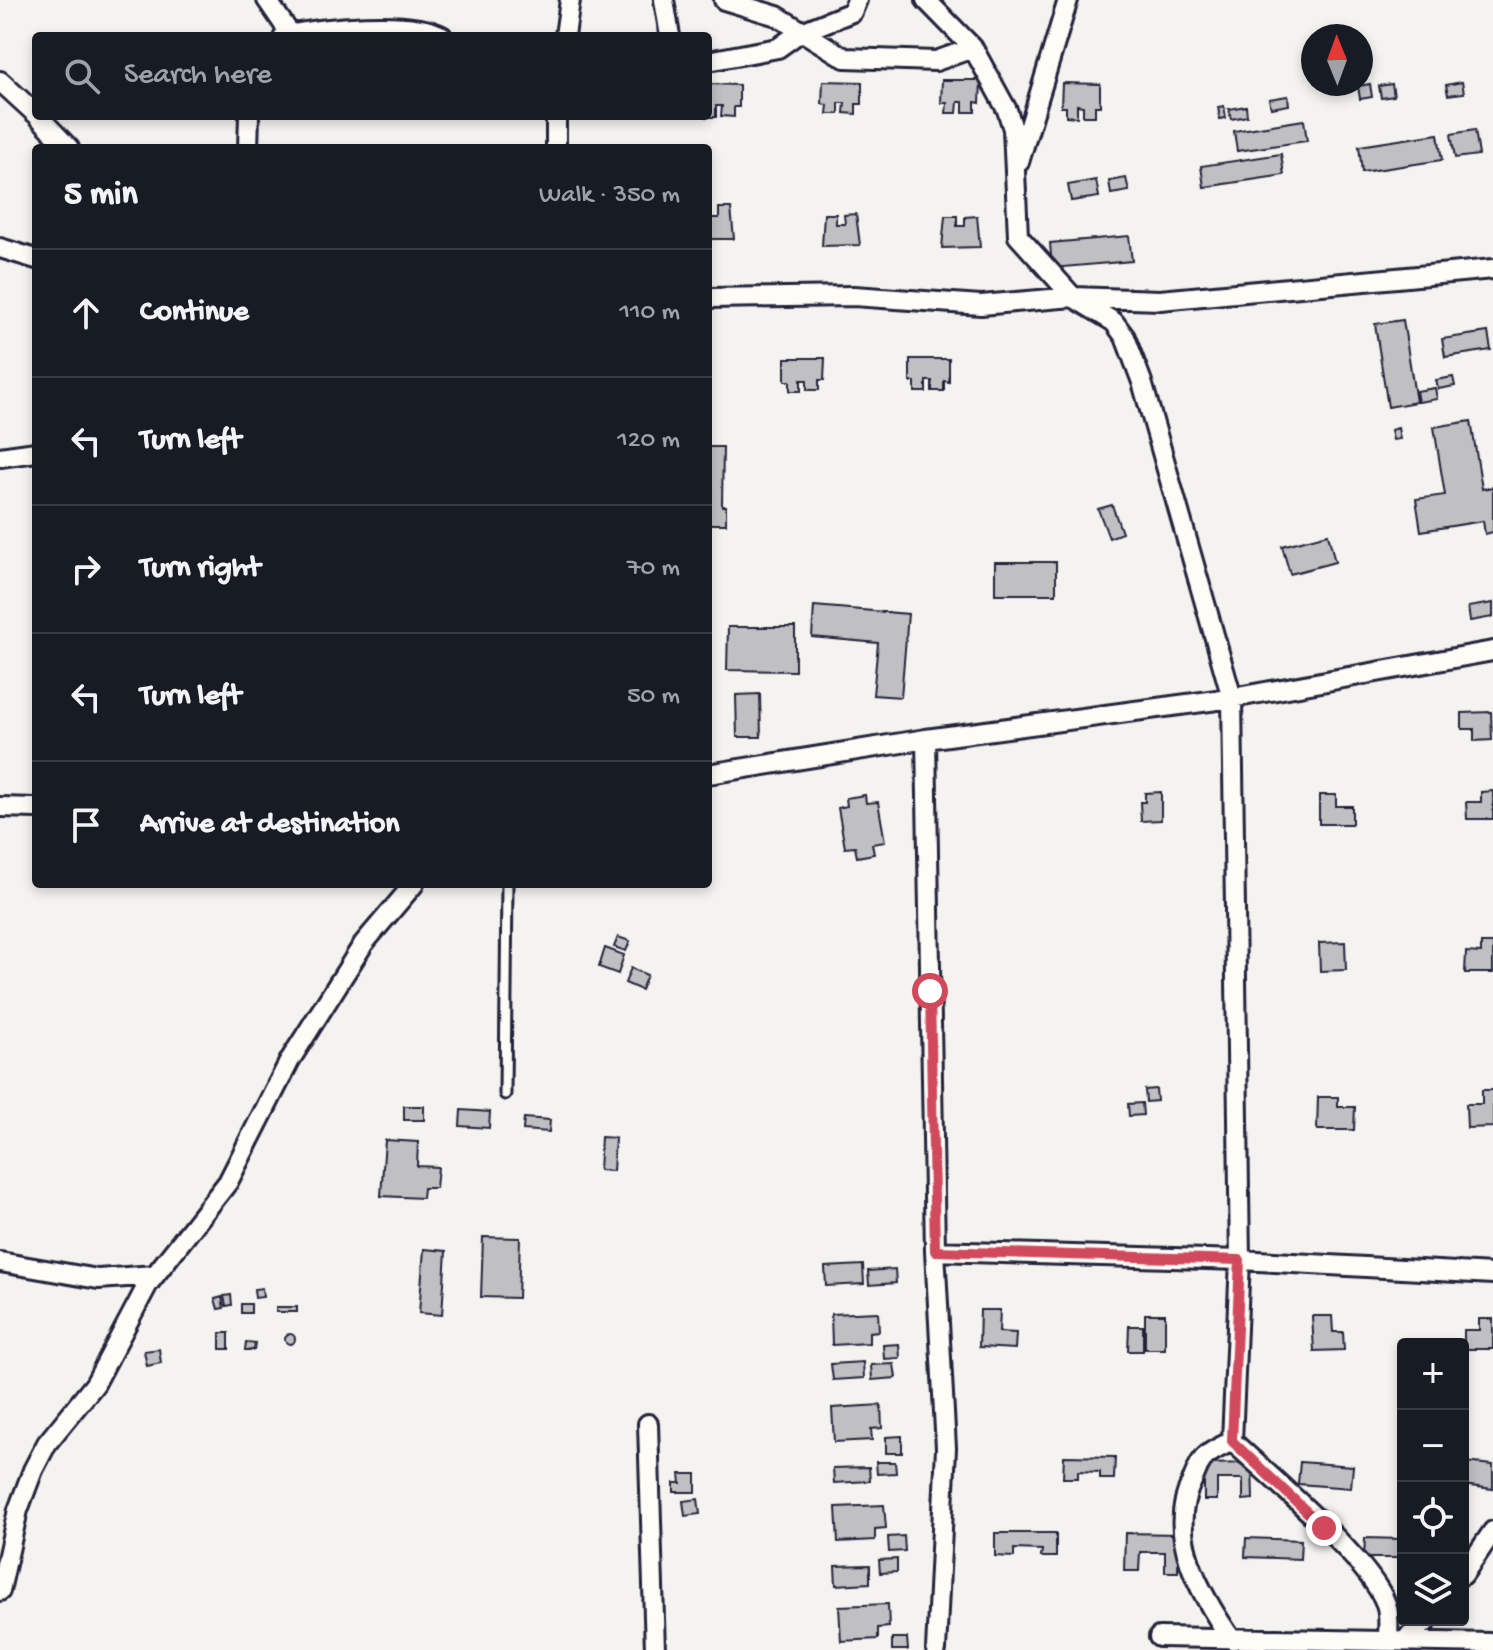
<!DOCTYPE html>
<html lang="en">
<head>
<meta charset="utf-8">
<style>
  body { margin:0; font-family:"Gochi Hand",sans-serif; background:#242831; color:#f1f3f6 }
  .controls { position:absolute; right:24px; bottom:24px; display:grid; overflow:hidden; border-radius:8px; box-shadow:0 4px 12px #0003 }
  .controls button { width:72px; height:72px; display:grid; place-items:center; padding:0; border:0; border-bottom:2px solid #363941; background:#171b24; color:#f1f3f6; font:40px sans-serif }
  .compass { position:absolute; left:1301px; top:24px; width:72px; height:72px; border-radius:50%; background:#171b24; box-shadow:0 4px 12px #0003; rotate:359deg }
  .stop { position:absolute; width:24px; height:24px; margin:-18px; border:6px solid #d1495b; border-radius:50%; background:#fff }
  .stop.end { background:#d1495b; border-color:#fff; box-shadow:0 2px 8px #0008 }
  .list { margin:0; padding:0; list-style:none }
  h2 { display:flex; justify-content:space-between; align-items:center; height:104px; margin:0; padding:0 32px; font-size:34px }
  h2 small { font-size:26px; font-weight:400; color:#9ea1a6 }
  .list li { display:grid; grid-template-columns:52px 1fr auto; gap:24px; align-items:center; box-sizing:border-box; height:128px; padding:0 32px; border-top:2px solid #363941 }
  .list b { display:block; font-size:30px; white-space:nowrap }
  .list em { font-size:26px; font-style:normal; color:#9ea1a6 }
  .icon { flex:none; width:44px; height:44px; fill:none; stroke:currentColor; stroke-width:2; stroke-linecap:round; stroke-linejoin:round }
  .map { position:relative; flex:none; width:1493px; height:1650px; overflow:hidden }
  .search { position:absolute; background:#171b24; box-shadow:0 4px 12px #0003; left:32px; top:32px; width:680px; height:88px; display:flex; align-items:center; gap:20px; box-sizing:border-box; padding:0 28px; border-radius:8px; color:#9ea1a6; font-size:30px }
  .panel { position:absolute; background:#171b24; box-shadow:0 4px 12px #0003; left:32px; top:144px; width:680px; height:744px; border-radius:8px }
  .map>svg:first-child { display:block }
  .building { fill:#c0bfc2; stroke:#22223b; stroke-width:2 }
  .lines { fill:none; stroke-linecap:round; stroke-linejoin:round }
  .service-casing { stroke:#22223b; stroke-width:15 }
  .minor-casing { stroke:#22223b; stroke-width:24 }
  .service { stroke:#fdfcf7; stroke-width:9 }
  .minor { stroke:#fdfcf7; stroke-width:18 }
  .route { stroke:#d1495b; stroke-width:10 }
</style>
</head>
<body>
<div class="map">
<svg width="1493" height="1650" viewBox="0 0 1493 1650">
  <rect width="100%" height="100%" fill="#f4f3ef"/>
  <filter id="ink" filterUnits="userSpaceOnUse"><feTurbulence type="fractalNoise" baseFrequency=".0125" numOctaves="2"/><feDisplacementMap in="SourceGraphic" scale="16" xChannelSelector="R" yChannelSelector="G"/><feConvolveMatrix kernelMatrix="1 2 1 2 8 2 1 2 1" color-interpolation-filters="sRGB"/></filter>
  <g filter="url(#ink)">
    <path class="building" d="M942,80H981L980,103L975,102V112H963V102H958L957,113H946L947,103H941Z
      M823,81L862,82V104H856V114L844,113L845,103H839V114H827L828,105L822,104Z
      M1462,82L1464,93L1448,95L1446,85Z
      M1062,83L1100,84V106H1095V116H1083V106L1077,105V117L1066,116V107H1061Z
      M708,84L739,85V107H734V117L721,116L722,106H716V117H705L708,116Z
      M1370,84L1372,97L1360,99L1358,86Z
      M1392,84L1394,96L1381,98L1379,86Z
      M1288,96L1289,105L1271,108L1269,99Z
      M1224,106L1226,118L1220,119L1218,107Z
      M1246,106L1247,116L1231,119L1229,109Z
      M1304,120L1307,141L1237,151L1234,131Z
      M1475,130L1479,155L1455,158L1451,134Z
      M1438,134L1442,160L1362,172L1359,146Z
      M1281,154L1284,175L1204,187L1201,166Z
      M1126,178L1129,191L1111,194L1109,181Z
      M1096,180L1099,197L1071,201L1068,185Z
      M708,208L711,218H719V208H731L734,239H708Z
      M824,214H836V224H845L844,215L856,214L860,245L822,246Z
      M945,216H957V226H965V217L977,216L980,247L942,248Z
      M1129,236L1132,261L1052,268L1050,243Z
      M1403,320L1416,402L1388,407L1375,324Z
      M1488,332L1491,350L1445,357L1442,339Z
      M785,358H825L824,380H819V390H807V380H801V391H790V381H785Z
      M910,359H949V382L944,381V391H932V381H926V392H915V382H910Z
      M1453,377L1455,386L1438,389L1436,380Z
      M1435,388L1437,399L1418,402L1416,391Z
      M1471,421L1482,489L1493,487V532L1485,534L1483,521L1421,531L1416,499L1445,495L1434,427Z
      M1398,428L1400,439L1393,440L1391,430Z
      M708,447H723L722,506H726V524H708Z
      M1112,505L1122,533L1109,538L1098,509Z
      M1328,534L1335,562L1290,574L1282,546Z
      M995,562H1056V594H995Z
      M1493,603V617L1470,621L1468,607Z
      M814,606L908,614L901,697L873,695L878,643L812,637Z
      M728,627H795V671L727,670Z
      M760,694L761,737H737L736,695Z
      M1491,712L1492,740L1474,741V729H1462V713Z
      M1493,791V819H1467L1466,802H1481V792Z
      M1161,792V820L1141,821L1140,802H1145V793Z
      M865,795L866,803L878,802L885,842L872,844L874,854L857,857L855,847L845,848L838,808L847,806L846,798Z
      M1319,795H1336V806H1352V824H1319Z
      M618,937L630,941L626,951L614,947Z
      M1345,942L1346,970L1320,971L1319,943Z
      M1481,943H1493V973H1465L1466,952L1481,953Z
      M605,948L624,955L618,974L599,967Z
      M631,968L647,975L641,990L625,983Z
      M1156,1089L1157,1101L1146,1102L1145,1090Z
      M1482,1090H1493V1127L1467,1128L1466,1104H1482Z
      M1318,1097H1338V1107H1355L1354,1130H1317Z
      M1142,1103L1143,1115L1129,1116L1128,1104Z
      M404,1106H424V1120H404Z
      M461,1110L490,1112L489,1128L460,1126Z
      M524,1118L550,1120L549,1132L523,1130Z
      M601,1137L615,1138L613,1171L599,1170Z
      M385,1140L418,1142L417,1166L438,1167L436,1188H423L422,1198L381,1196Z
      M483,1237L520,1238L518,1298L481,1297Z
      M424,1249L446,1251L442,1315L419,1313Z
      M863,1265L864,1284L826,1286L825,1267Z
      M895,1269L896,1283L869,1285L868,1271Z
      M262,1288L263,1297L255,1298L254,1289Z
      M231,1295L232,1305L226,1306L224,1296Z
      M222,1297L224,1308L218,1309L215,1299Z
      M241,1304H251V1313H241Z
      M276,1307H297V1312H276Z
      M980,1310H1000L999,1332L1016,1333L1015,1349L979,1347Z
      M878,1312L879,1331L869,1332V1343L832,1345L831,1314Z
      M1145,1314H1165V1349H1145Z
      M1312,1316H1332L1333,1332H1343L1344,1350L1314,1351Z
      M1479,1319H1493V1349H1464V1330H1479Z
      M1129,1326H1143V1351H1128Z
      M220,1333H229V1349H220Z
      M285 1339a5 5 0 1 1 10 0a5 5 0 1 1-10 0Z
      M246,1342L255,1343L254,1350H245Z
      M899,1344L900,1358L884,1359L883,1345Z
      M159,1349L161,1363L147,1366L144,1351Z
      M863,1362L864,1378L833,1380L831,1364Z
      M894,1364L896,1378L872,1380L871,1365Z
      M881,1405L882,1428L871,1429L872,1440L834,1442L832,1408Z
      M902,1436V1453H886V1437Z
      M1064,1456L1115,1457L1114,1479H1100V1472L1078,1471V1478H1063Z
      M876,1462H895L896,1473L877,1474Z
      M1300,1462L1353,1466L1351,1488L1298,1484Z
      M1463,1462L1493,1465V1489L1463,1485Z
      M1252,1463L1253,1499L1243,1500V1479H1217V1500H1204V1464Z
      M869,1467L870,1481L834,1483L833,1468Z
      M680,1474H696V1492H674V1483H681Z
      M698,1499L700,1514L685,1516L683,1501Z
      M884,1505L886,1528L875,1529V1540L838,1542L836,1507Z
      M995,1533H1056V1557H1041L1042,1550L1014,1549V1557L995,1556Z
      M1125,1533L1179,1534L1178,1572H1165V1552H1140L1139,1571H1124Z
      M904,1536L905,1551L889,1552L888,1537Z
      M1246,1538L1301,1540L1300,1559L1245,1557Z
      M1365,1538L1403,1539V1558H1364Z
      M897,1559V1572L880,1573L879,1560Z
      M870,1565V1583L836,1585L835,1566Z
      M888,1604L889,1627L878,1628V1639L841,1641L839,1606Z
      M892,1638H907L908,1650H892Z"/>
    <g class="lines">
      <defs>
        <path id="service" d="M505,1094L507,884"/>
        <path id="minor" d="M267,0L291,35
          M664,0L670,36
          M724,0L777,16L845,58L936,61L973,48
          M926,0L973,48L1007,110L1013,129L1018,236L1073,297L1114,322L1125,337L1142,382L1232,698L1240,1260L1232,1441C1269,1476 1370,1560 1386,1604C1390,1615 1388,1629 1388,1641
          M284,36C322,28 409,18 442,36
          M565,36L570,0
          M708,61L778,48L799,33L852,12L857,0
          M0,81L36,114
          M38,116L69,148
          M248,148L249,116
          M556,148V116
          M1019,162L1068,0
          M0,248L36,259
          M708,298L854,296L981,305L1073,297L1160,300L1493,269
          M0,457L36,452
          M926,739L935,1251L946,1448L936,1650
          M708,774L926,739L1232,698L1493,651
          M0,807L36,808
          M935,1251L1240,1260L1493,1274
          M0,1262L98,1279L155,1275
          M648,1424L655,1650
          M1232,1441C1223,1446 1212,1450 1205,1457C1199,1462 1196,1472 1193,1479C1164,1534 1201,1595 1232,1640
          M1463,1575L1493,1531
          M0,1591L18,1510L33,1470L47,1443L95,1384L148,1284L228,1182L290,1060L364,943L414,884
          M1159,1637L1493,1643
          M1404,1641L1428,1620"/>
      </defs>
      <use href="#service" class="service-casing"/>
      <use href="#minor" class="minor-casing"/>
      <use href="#service" class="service"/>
      <use href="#minor" class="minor"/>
    </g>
  </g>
  <g class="lines" filter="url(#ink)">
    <path class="route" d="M930,991L935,1251L1240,1260L1232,1441L1324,1528"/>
  </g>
</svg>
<div class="controls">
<button>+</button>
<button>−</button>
<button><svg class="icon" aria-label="locate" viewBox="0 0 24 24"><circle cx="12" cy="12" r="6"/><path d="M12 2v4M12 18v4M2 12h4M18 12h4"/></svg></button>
<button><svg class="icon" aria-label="layers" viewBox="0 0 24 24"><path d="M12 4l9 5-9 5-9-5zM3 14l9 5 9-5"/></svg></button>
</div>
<svg class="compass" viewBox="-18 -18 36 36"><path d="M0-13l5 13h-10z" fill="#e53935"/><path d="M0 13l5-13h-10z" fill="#9ea1a6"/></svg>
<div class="stop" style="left:930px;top:991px"></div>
<div class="stop end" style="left:1324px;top:1528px"></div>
<div class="search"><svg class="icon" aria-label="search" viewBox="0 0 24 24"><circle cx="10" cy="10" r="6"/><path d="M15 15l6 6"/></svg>Search here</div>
<section class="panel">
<h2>5 min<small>Walk · 350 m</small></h2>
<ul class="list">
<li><svg class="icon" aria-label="ahead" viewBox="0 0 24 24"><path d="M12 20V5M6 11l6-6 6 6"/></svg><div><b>Continue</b></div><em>110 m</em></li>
<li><svg class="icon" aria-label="left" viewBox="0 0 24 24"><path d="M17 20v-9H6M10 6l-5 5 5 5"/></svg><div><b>Turn left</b></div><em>120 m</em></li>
<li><svg class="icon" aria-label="right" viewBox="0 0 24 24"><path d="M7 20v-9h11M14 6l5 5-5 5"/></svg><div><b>Turn right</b></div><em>70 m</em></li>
<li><svg class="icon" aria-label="left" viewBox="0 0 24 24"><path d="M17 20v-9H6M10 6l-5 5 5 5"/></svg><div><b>Turn left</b></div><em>50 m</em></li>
<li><svg class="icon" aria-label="arrive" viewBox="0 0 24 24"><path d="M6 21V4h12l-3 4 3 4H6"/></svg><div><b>Arrive at destination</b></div></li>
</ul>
</section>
</div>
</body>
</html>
